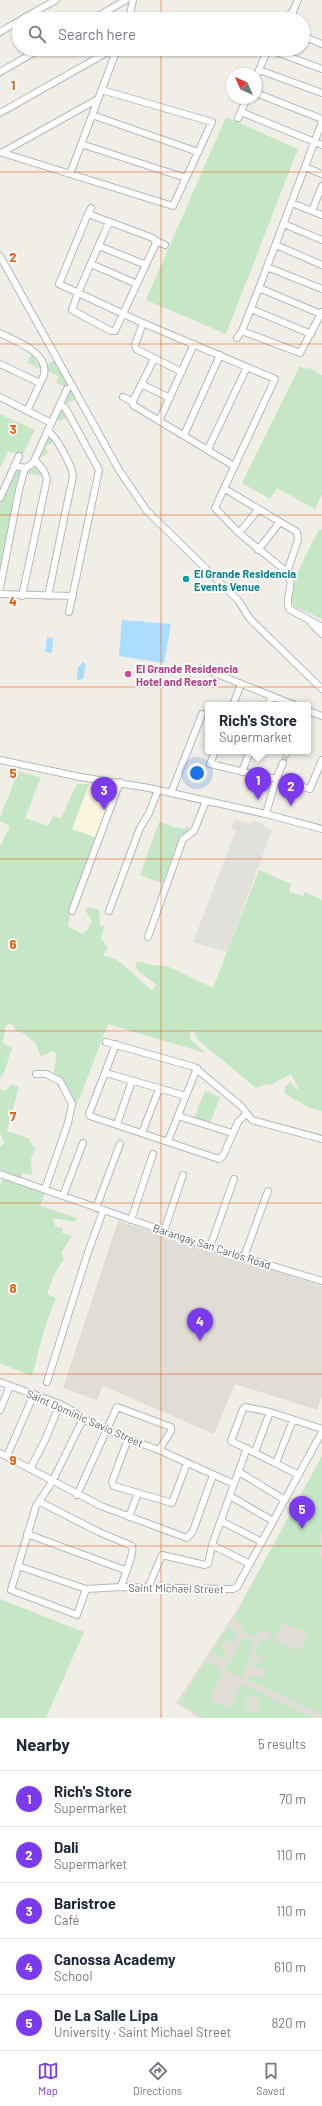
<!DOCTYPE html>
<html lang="en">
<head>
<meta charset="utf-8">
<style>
  body { margin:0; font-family:Barlow,sans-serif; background:#f6f6f7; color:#1f2937 }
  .compass { position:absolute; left:226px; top:68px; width:36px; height:36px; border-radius:50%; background:#fff; box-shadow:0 1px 3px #0004; rotate:315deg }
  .you { position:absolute; left:197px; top:773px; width:14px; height:14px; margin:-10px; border:3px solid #fff; border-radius:50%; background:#1a73e8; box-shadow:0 0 0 6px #1a73e833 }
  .badge { display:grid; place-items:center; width:26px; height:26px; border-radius:50%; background:#7c3aed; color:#fff; font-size:13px; font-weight:700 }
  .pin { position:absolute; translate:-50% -33px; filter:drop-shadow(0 1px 2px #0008) }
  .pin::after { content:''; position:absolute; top:21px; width:14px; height:12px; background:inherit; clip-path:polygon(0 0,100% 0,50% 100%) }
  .popup { position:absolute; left:205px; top:702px; width:106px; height:52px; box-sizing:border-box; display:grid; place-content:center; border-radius:4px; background:#fff; filter:drop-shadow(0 1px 3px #0005); font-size:13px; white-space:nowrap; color:#747a83 }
  .popup b { font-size:15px; color:#1f2937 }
  .popup::after { content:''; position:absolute; left:50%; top:100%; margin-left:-8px; border:8px solid transparent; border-top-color:#fff }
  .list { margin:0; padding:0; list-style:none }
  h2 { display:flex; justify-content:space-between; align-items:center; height:52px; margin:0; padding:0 16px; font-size:17px }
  h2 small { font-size:13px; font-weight:400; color:#747a83 }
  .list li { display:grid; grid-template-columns:26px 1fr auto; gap:12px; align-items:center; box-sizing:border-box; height:56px; padding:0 16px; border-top:1px solid #e0e1e3 }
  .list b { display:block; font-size:15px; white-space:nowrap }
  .list p { margin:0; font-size:13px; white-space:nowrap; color:#747a83 }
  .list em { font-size:13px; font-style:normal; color:#747a83 }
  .icon { flex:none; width:22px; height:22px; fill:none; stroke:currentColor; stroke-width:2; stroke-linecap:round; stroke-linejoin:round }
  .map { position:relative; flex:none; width:322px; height:1718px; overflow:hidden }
  .search { position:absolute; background:#fff; box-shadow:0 1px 3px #0004; left:12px; right:12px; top:12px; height:44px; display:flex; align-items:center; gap:10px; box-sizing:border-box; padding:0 14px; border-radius:22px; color:#747a83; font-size:15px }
  .sheet { height:332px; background:#fff }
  nav { display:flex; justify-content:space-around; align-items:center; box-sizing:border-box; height:56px; border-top:1px solid #e0e1e3; background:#fff; font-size:11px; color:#747a83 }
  nav a { display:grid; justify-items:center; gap:2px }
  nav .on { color:#7c3aed }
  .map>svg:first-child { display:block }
  .commercial { fill:#fdf5df }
  .industrial { fill:#e2e0dc }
  .education { fill:#e0ddd6 }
  .green { fill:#c6e7c5; fill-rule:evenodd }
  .water { fill:#aaddfe }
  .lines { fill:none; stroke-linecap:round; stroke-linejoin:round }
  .minor-tunnel { stroke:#cccbc7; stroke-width:6; stroke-dasharray:6 3; stroke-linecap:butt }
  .minor-casing { stroke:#b5b8bb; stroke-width:8 }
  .minor { stroke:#fff; stroke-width:6 }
  .grid { fill:none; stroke:#e8590c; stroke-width:1; stroke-opacity:0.55 }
  .culture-dot { fill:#0f9aa8; stroke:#fff; stroke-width:1.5 }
  .hotel-dot { fill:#d1479c; stroke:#fff; stroke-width:1.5 }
  .labels { text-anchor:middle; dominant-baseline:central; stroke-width:3.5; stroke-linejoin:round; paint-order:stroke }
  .culture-label { font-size:11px; font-weight:bold; fill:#0d838f; stroke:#fff; text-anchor:start }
  .hotel-label { font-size:11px; font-weight:bold; fill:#b23c85; stroke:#fff; text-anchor:start }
  .street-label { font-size:11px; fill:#5f6367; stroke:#fff }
  .grid-label { font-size:13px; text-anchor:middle; font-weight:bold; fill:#e8590c; stroke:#fff; stroke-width:3.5; stroke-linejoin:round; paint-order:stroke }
</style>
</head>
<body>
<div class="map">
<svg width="322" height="1718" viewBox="0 0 322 1718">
  <rect width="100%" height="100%" fill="#f0eee7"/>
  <path class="commercial" d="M89,784L115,790L97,838L72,829Z"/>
  <path class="industrial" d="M235,819L251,824L253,821L264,824L263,827L272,830L227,952L193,942L236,830L231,828Z"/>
  <path class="education" d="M118,1221L322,1286V1396L317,1410L235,1384L214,1434L103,1386L97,1400L63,1388Z
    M322,1456V1718H199L176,1703L242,1602Z"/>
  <path class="green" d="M226,117L298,149L226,334L146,300Z
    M32,353L40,367L41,369L27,363Z
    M55,360L68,383L66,387L56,383L59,376L48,371L46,365Z
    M300,366L306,369L308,367L322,375V494L315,509L277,488L270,499L242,483Z
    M71,389L77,398L67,404L65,401Z
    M62,410L67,417L59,422L57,418Z
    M0,414L35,430L22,455L8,451L0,468Z
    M51,438L53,442L45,447L49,453L40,458L48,439Z
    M35,466L44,476L25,473Z
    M18,469L21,474L0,576V505L13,474Z
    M319,529L322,530V619L293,606C286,587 311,547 319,529Z
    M18,772L41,777L25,818L48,826L53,816L61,818L77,784H89L72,829L97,838L71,909L68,926L82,934L88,929L92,921L85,910L88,907L99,910L100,925L104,926L101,939L108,947L103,956C123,957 136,980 152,990L157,985L139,972L135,966L137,961L152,965L167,966L213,988L259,870L291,884L289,892L303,896L305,892L322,900V1111L310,1108L285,1094V1087L290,1082L297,1090L298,1088L291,1074L272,1084L264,1085L256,1088L198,1040L192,1030L190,1033V1038L205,1053L108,1024L77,1105L53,1075L57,1054L53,1051L41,1057L35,1042L20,1031L17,1032L11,1023L6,1026L3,1043L12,1048L3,1076L0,1077V847L10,826L0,821V817Z
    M159,822L172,826V827L185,829L186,827L192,829L164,884L140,875Z
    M12,1084L19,1087L7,1131L28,1138L35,1149L31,1159L32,1175L23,1173L21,1179L0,1171V1147L4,1143L0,1133V1089L6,1091Z
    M205,1091L220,1097L210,1124L194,1118Z
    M3,1177L37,1190V1192L45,1193L40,1206L77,1218L75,1222L53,1218L55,1226L63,1228L62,1233L72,1236L61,1253L64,1259L54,1275L47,1294L56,1298L45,1327L32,1376L0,1363V1186Z
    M322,1456V1530L318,1542L322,1545L318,1553L322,1558V1714L248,1680L249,1675L264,1679L267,1670L252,1666L254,1661L260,1663L263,1658L255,1654L259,1642L264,1641L272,1635L266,1628L255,1636L243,1633L242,1631L244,1629L234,1617L244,1602H242ZM283,1623L308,1633L300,1652L274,1641Z
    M0,1599L84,1632L46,1718H0Z
    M229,1625L237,1637L234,1643L227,1640L221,1650L228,1653L224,1659L212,1652Z
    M243,1638L251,1641L253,1644L242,1678L226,1671L225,1669Z
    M206,1661L219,1668L221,1674L210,1700L230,1709L242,1684L314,1718H204L180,1703ZM249,1697H256L260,1701V1708L256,1712H249L245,1708V1701Z"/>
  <path class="water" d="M122,620L171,624L164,663L119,656Z
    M47,637L53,638L52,653L45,652Z
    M83,662L86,665L83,679L78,680L77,678L78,667Z"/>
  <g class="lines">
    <path class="minor-tunnel" d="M283,763L287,753"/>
    <defs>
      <path id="minor" d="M293,11L294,19
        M22,19L56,0
        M93,19L126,0
        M129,19L133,0
        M286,19L293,11L298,0
        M0,32L19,21
        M303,36L322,44
        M268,49L322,69
        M259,70L322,93
        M0,72L40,49
        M256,77L268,49
        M256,93L322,119
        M241,112L322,145
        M0,113L113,49
        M92,115L198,152
        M238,118L247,98
        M81,144L186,178
        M0,152L173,206L212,122L102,90
        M3,152L98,99
        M305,167L322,174
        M70,174L117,49
        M292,203L322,215
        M312,211L322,186
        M88,215L91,208
        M109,222L78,293L72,310L111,331H115L156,243L153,238L91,215H90L87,216L59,284C87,297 115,310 143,323L275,379L215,508L239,533L287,572C296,585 284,596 289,609L322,627
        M284,224L322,240
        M156,241L165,245
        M276,245L322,265
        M99,246L146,265
        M0,256L119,470L147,511L238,600L250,619L322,689
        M91,264L137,284
        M267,267L322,289
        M259,288L321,314
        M251,309L311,334
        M143,323L135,345L136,349L182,372
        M242,331L300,353L322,312
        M0,333C15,341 49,352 44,375L27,411
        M237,338L242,331L259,288L322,122
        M154,359L133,401V405L234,466
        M0,364L40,383
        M141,384L170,398
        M0,397L51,423
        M123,397L133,402
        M60,404L66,409L99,470L69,612
        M159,421L194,344
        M47,431C56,435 72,466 73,476L48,596
        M184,435L220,355
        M208,449L247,367
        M14,466L26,468L33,463L67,389
        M225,489L297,532L298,540L287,572
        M0,498L19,456
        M239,533L258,510
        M258,550L280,522
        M0,588L19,490L25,468
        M0,594L73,596
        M22,596L47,479L44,471L35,460
        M312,624L322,634
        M202,668L294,705
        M233,705L241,684
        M268,705L272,696
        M308,711L322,716
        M215,751L210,764L276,779L310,789L322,760
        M287,753L288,751
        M0,760L80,777L149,788L266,814L322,829
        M242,772L250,751
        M171,793L202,714
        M266,814L276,779L283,763
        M72,911L120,782
        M109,911L140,828L149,813L158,790
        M148,937L183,839L194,831L206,801
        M106,1042L194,1067L241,1106L252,1120L322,1139
        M116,1044L89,1114L90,1116L219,1159L223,1156L238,1122L246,1114
        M106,1073L186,1096
        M36,1074H46L60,1081L72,1104L68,1123L45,1189
        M178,1116L232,1133
        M117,1124L132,1081
        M142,1133L159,1089
        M168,1141L197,1068
        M0,1174L210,1247L322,1281
        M63,1196L83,1143
        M96,1208L120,1144
        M131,1220L153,1154
        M164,1231L183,1175
        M210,1247L234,1179
        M244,1257L268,1191
        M0,1382L60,1404L74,1412L83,1419L128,1439L159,1450L234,1484
        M47,1382L88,1252L103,1211
        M0,1410L10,1386
        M83,1419L52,1482L36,1506L11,1590L77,1615L86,1589L121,1587L233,1589L237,1587L322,1432
        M128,1439L112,1482L114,1486L172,1503L187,1463
        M255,1452L270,1412
        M0,1453L101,1506L187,1538L193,1531L213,1475
        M7,1456L34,1394
        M276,1463L293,1420
        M30,1469L45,1440L60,1404
        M239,1472L285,1500
        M299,1475L231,1441L243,1409L245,1407L270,1412L322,1429
        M77,1495L117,1407L171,1427V1431L159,1450
        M230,1496L273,1521
        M40,1502L99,1532L132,1546C135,1552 123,1579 121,1587
        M129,1517L138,1493
        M221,1521L262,1542
        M27,1534L125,1570
        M212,1545L250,1564
        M18,1566L86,1589
        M148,1588L162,1555L205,1565L208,1564L212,1545L247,1448"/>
    </defs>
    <use href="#minor" class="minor-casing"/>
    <use href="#minor" class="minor"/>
  </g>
  <path class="grid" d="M161,0V19M161,49V1718M0,172H322M0,344H322M0,515H322M0,687H322M0,859H322M0,1031H322M0,1203H322M0,1374H322M0,1546H322"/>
  <circle class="culture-dot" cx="186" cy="579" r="4"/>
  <circle class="hotel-dot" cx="128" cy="674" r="4"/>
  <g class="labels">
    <g class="culture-label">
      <text x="194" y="573">El Grande Residencia<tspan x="194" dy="13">Events Venue</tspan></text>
    </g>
    <g class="hotel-label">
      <text x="136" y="668">El Grande Residencia<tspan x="136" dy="13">Hotel and Resort</tspan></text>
    </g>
    <g class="street-label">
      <text transform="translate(212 1246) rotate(18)">Barangay San Carlos Road</text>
      <text transform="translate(85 1418) rotate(24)">Saint Dominic Savio Street</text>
      <text transform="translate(176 1588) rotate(1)">Saint Michael Street</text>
    </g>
  </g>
  <g class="grid-label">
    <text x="13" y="90">1</text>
    <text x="13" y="262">2</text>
    <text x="13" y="434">3</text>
    <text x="13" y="606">4</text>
    <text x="13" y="778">5</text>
    <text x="13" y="949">6</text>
    <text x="13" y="1121">7</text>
    <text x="13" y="1293">8</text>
    <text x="13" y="1465">9</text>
  </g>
</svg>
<svg class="compass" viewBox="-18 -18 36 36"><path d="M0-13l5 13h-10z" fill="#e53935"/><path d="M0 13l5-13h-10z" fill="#747a83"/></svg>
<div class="you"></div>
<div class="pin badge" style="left:258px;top:800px">1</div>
<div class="popup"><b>Rich's Store</b>Supermarket</div>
<div class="pin badge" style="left:291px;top:806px">2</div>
<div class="pin badge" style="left:104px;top:810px">3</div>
<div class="pin badge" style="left:200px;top:1341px">4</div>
<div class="pin badge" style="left:302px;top:1529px">5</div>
<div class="search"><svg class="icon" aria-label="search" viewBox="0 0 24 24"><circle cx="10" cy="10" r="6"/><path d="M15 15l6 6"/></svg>Search here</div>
</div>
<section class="sheet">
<h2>Nearby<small>5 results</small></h2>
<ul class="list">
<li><span class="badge">1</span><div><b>Rich's Store</b><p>Supermarket</p></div><em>70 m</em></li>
<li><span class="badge">2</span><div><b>Dali</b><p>Supermarket</p></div><em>110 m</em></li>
<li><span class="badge">3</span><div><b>Baristroe</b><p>Café</p></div><em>110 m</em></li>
<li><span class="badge">4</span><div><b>Canossa Academy</b><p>School</p></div><em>610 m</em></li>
<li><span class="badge">5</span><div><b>De La Salle Lipa</b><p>University · Saint Michael Street</p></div><em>820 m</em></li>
</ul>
</section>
<nav>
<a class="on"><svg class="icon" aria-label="map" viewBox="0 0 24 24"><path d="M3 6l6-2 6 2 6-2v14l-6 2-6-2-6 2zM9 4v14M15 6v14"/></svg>Map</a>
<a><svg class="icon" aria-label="directions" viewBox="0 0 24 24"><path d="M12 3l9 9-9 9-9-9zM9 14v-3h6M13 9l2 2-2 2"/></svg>Directions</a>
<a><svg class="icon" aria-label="saved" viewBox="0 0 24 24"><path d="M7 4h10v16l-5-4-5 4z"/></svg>Saved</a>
</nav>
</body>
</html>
